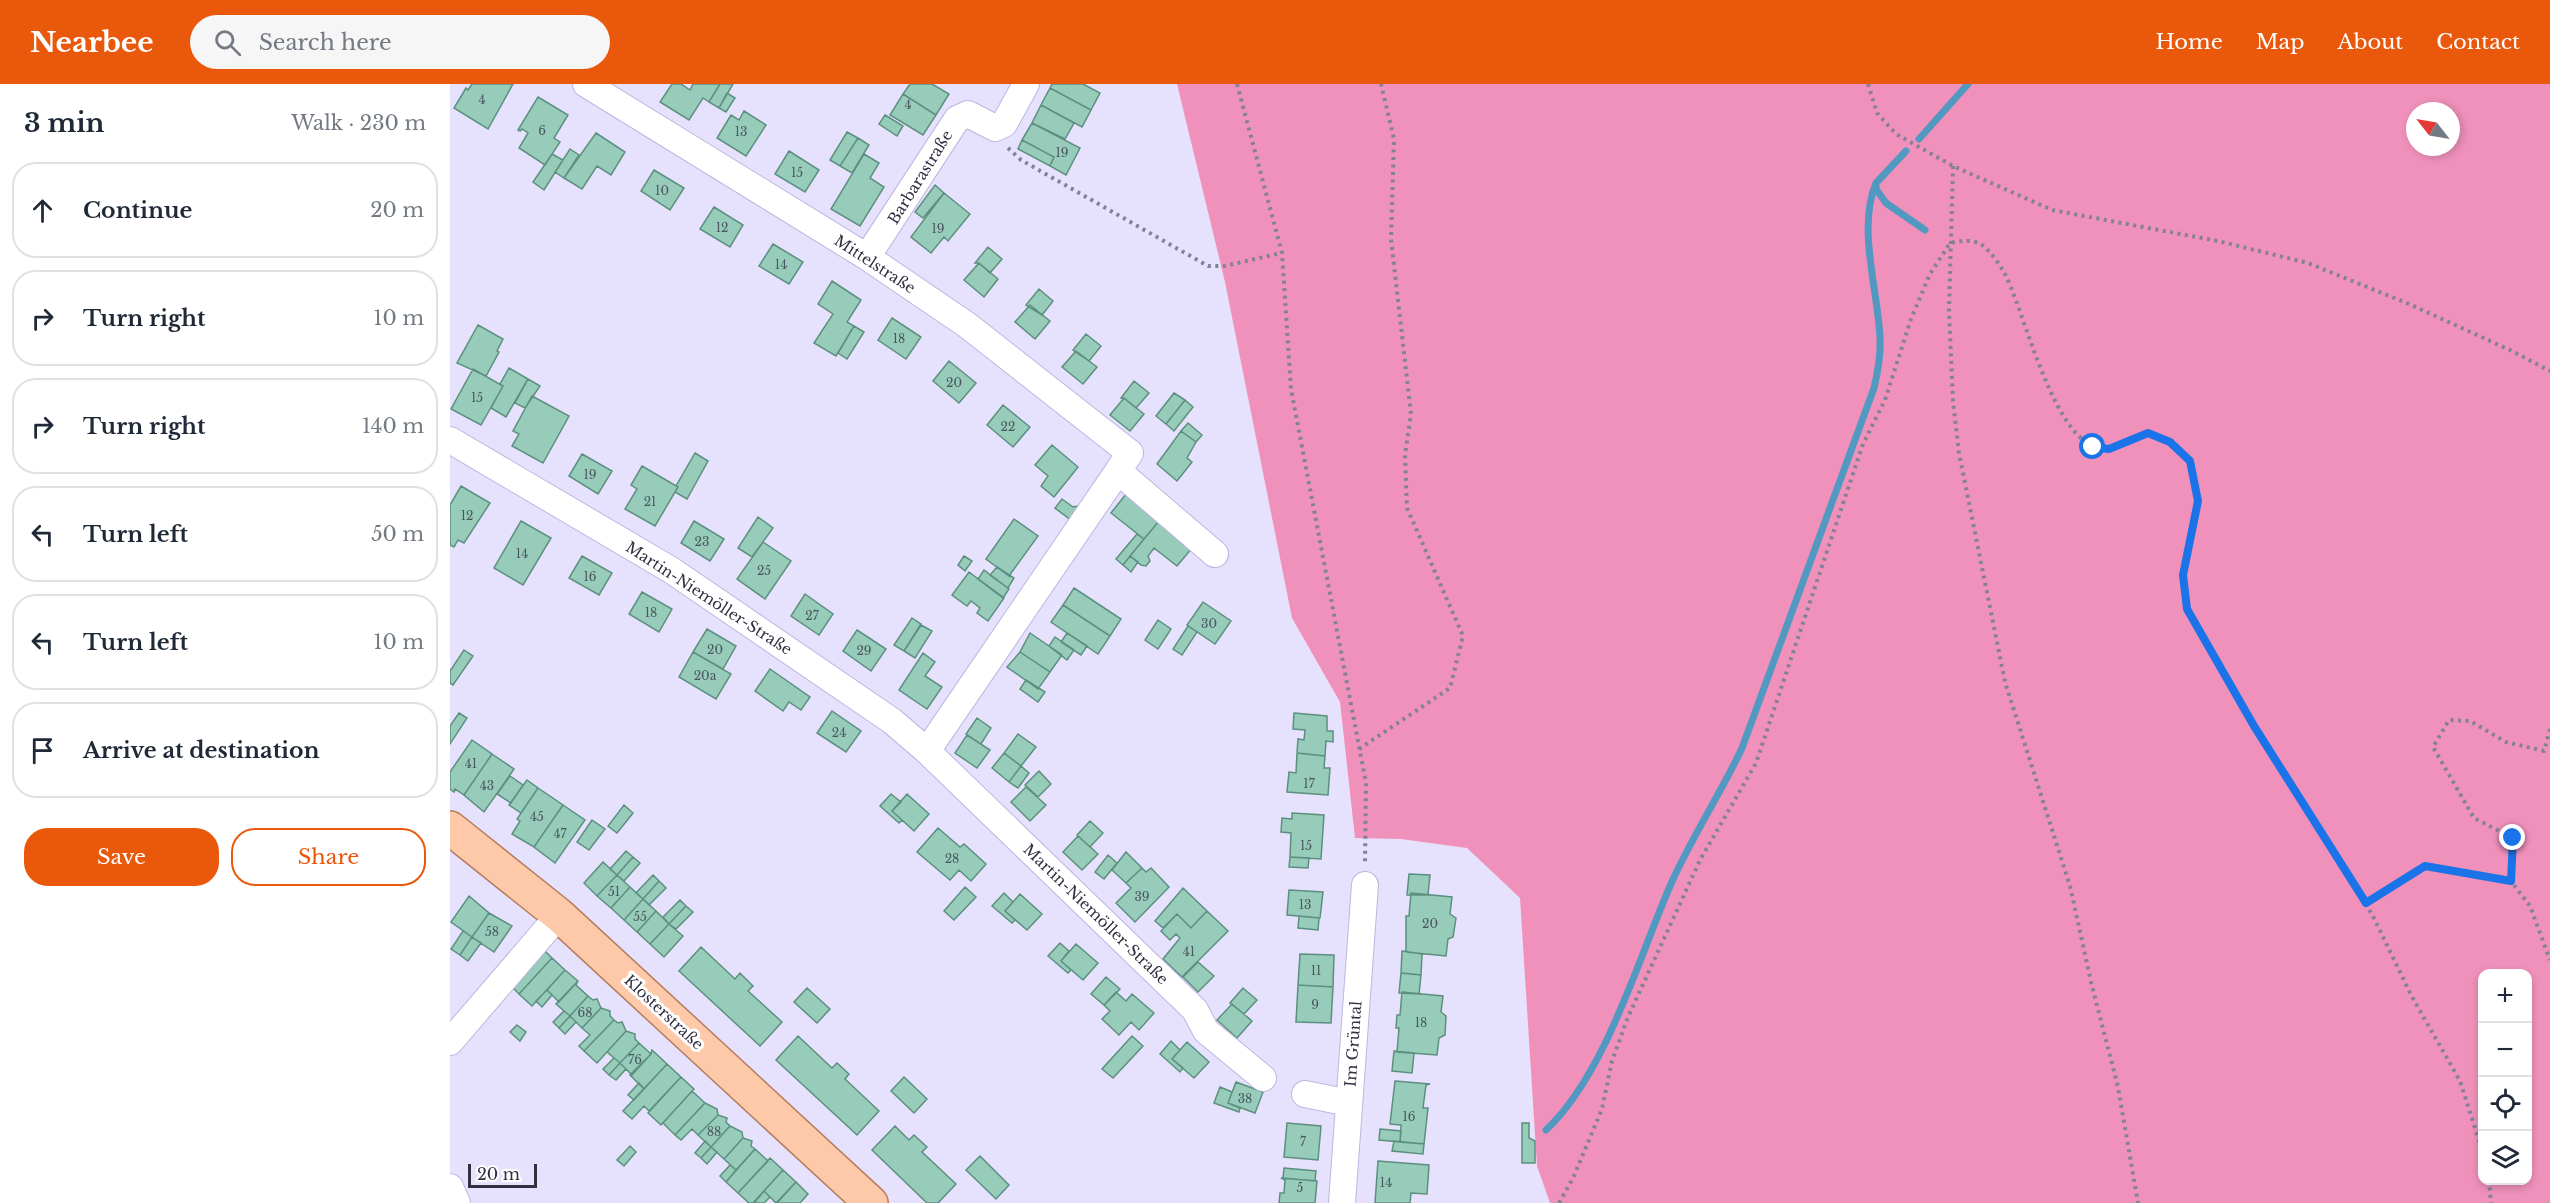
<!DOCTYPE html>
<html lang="en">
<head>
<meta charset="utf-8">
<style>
  body { margin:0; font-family:"Libre Baskerville",serif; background:#f6f6f7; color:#1f2937 }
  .controls { position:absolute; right:18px; bottom:18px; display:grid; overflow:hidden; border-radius:12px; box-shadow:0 3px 9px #0003 }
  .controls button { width:54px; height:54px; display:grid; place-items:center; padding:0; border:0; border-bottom:2px solid #e0e1e3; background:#fff; color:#1f2937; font:30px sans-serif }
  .compass { position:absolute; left:1956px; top:18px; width:54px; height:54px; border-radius:50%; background:#fff; box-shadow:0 3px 9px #0003; rotate:301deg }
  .scale { position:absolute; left:18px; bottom:15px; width:69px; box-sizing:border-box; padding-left:6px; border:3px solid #322f40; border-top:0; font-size:16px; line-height:21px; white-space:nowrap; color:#322f40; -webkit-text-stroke:4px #fff; paint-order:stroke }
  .stop { position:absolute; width:18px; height:18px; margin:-14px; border:4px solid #1a73e8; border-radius:50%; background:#fff }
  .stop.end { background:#1a73e8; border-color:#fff; box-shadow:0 2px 6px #0008 }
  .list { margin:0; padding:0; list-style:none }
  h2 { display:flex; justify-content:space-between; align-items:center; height:78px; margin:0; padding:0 24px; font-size:26px }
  h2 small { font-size:20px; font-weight:400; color:#747a83 }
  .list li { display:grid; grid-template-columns:39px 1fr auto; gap:18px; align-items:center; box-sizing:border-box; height:96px; margin:0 12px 12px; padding:0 12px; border:2px solid #e0e1e3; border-radius:24px }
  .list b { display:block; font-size:22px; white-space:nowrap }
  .list em { font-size:20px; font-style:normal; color:#747a83 }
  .actions { display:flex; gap:12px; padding:18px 24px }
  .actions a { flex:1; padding:14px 0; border:2px solid #ea580c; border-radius:24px; text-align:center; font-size:21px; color:#ea580c }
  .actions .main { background:#ea580c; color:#fff }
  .icon { flex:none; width:33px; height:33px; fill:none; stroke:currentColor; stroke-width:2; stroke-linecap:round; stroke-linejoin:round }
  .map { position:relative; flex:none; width:2100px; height:1119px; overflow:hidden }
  header { display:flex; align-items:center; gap:36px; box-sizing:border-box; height:84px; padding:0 30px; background:#ea580c; color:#fff }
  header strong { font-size:28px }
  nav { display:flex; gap:33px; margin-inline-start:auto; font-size:21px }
  .search { width:420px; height:54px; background:#f6f6f7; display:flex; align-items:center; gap:15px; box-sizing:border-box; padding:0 21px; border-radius:33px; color:#747a83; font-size:22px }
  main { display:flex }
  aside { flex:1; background:#fff }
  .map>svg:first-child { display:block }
  .green { fill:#f091bb; fill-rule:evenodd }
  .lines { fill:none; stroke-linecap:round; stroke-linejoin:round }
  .stream { stroke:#5299c2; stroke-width:7 }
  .building { fill:#97ccba; stroke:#5c8f7f; stroke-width:1.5 }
  .minor-casing { stroke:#bdb6e1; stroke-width:28 }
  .major-casing { stroke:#b57c5f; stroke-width:36 }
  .path { stroke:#848096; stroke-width:4; stroke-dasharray:3 4.5; stroke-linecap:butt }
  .minor { stroke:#fff; stroke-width:26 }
  .major { stroke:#fdc9a9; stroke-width:33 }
  .route { stroke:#1a73e8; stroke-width:8 }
  .labels { text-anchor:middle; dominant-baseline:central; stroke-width:6; stroke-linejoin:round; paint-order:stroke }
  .number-label { font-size:12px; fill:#4b565e }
  .street-label { font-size:15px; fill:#322f40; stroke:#fff }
</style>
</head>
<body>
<header>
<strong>Nearbee</strong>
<div class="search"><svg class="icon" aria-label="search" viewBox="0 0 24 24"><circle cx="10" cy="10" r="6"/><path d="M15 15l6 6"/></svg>Search here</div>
<nav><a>Home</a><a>Map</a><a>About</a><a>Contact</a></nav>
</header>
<main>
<aside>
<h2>3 min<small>Walk · 230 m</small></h2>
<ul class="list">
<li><svg class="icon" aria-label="ahead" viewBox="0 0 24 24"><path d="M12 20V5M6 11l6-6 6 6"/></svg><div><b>Continue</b></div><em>20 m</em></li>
<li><svg class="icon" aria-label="right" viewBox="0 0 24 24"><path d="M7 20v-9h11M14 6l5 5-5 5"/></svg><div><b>Turn right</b></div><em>10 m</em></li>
<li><svg class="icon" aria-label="right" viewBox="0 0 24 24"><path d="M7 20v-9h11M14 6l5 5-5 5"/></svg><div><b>Turn right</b></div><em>140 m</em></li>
<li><svg class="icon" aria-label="left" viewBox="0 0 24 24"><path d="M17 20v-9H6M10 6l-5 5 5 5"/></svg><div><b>Turn left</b></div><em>50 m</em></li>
<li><svg class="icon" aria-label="left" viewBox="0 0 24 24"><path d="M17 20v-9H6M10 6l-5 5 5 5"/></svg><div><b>Turn left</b></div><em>10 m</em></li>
<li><svg class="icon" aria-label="arrive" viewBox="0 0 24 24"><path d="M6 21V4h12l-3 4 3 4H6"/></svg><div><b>Arrive at destination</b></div></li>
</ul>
<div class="actions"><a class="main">Save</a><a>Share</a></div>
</aside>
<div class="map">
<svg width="2100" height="1119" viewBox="0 0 2100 1119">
  <rect width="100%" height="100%" fill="#e6e2fd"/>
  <path class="green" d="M727,0H2100V1119H1100L1087,1082L1070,814L1017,764L951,755L905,754L890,618L842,534L775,198ZM1965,27H2001V63H1965ZM2032,890H2078V1096H2032Z"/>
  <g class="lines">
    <path class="stream" d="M1469,55L1518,0
      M1456,67L1426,99V105L1436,119L1475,146
      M1096,1046C1155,991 1188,876 1220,802C1241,754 1270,711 1292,664L1424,304C1428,287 1431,271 1430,254C1428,206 1407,144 1426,99"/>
  </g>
  <path class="building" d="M22,0H63L38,45L4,24L16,4L18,6Z
    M222,0H231L240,6L243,0H270L259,18L253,14L239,36L210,18Z
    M270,0H283L269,24L259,18Z
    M460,0H482L499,10L486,31L453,10Z
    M602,0H633L650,9L641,26L600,4Z
    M600,4L641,26L632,43L591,21Z
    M277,9L285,14L276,28L269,24Z
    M453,10L486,31L473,51L440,31Z
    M88,13L118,31L104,54L110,58L95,81L69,64L78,49L72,45L70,47L68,46Z
    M591,21L624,39L615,55L582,39Z
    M294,27L316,41L296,72L267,54L281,31L289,36Z
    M435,31L453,42L447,52L429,40Z
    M582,39L630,64L616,91L600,82L604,73L572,56Z
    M397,48L408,54L390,82L380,76Z
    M146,49L175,68L161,91L147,82L132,105L114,94Z
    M408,54L419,61L402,89L390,82Z
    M572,56L604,73L600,82L568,65Z
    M120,65L129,71L114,94L105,88Z
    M339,67L369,86L355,108L325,90Z
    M102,70L113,76L94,106L83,98Z
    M414,70L429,79L420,94L434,103L410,142L381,125Z
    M204,86L234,104L220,126L191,107Z
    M485,101L494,109L473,134L465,128Z
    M494,109L520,130L498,157L494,153L481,169L461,153Z
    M264,123L293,141L280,163L250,145Z
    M323,160L353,178L339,200L309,182Z
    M538,163L552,175L540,189L529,179H525Z
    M529,179L548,195L534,213L514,196Z
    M382,197L411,216L397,238L404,242L386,272L364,259L383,230L368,220Z
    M589,205L603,217L592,231L576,221Z
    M580,221L600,237L585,255L565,238Z
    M442,234L471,253L456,275L428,256Z
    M28,241L53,255L47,267L49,268L36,292L7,279Z
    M404,242L414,248L397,275L388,269Z
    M636,250L651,262L639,277L623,266Z
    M626,267L647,283L633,300L612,283Z
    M499,277L526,299L509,319L483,297Z
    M59,284L78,295L56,333L41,324L53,302L50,300Z
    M23,285L53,302L31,341L1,325Z
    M78,295L90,302L75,324L65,319Z
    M684,297L699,309L686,324L674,314H671Z
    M724,309L735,316L716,340L706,332Z
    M82,312L119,332L93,379L62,362L69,350L63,347Z
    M674,314L694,330L680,347L660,331Z
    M735,316L743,323L724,347L716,340Z
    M553,321L580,343L563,363L537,341Z
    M738,339L752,351L746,358L731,347Z
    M731,347L746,358L737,374L742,378L727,397L707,380Z
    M602,361L628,383L604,413L591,402L598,392L585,381Z
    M245,369L258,377L237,415L225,408L228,403L226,402Z
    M132,370L162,387L148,410L119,392Z
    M192,382L228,403L205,442L175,425L187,405L181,401Z
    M11,402L40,419L14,459L8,456L4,463L0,461V421Z
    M676,410L709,437L694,455L661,429Z
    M612,415L623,423L633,421L622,437L605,424Z
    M308,433L323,444L302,473L288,464Z
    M564,435L588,452L559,492L536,475Z
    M71,437L101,454L73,501L44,484Z
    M244,437L274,455L260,477L231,459Z
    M709,437L742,464L727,482L704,464L698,472L700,477L696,482L691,481L680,472Z
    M687,450L694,455L673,481L666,475Z
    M313,458L341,477L315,515L287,495Z
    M132,472L162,489L149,511L119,494Z
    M514,472L522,477L515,487L508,481Z
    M680,472L688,478L681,488L673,481Z
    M547,483L564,494L558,504L540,491Z
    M534,486L559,505L553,514L528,495Z
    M519,488L554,514L538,537L527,529L530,524L521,517L517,522L502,511Z
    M624,504L671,535L660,552L613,521Z
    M192,508L222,525L209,548L179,530Z
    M355,510L383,530L369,551L341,532Z
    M753,518L781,537L765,560L737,541Z
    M613,521L660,552L648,570L601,538Z
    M462,534L471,540L454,567L444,561Z
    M708,536L721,545L708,565L695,556Z
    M471,541L482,547L465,574L454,567Z
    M738,542L747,548L732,571L723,565Z
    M257,545L286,562L273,585L243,568Z
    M407,546L436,565L421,587L393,567Z
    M580,549L612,571L600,588L570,568Z
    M617,549L637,562L631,571L611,558Z
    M605,553L624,566L617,576L599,562Z
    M14,566L23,572L3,601L0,599V587Z
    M243,568L281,590L266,615L229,593Z
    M570,568L600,588L588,605L557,583Z
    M473,569L485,578L475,592L492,603L477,625L449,606Z
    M320,585L360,613L351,626L339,618L333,627L305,607Z
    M576,596L595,608L588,618L570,605Z
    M382,627L411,647L396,668L367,649Z
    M9,629L17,634L0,660V642Z
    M844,629L877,632V647H883V658L876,657L875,672L847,669L848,655L854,656L855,646L843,645Z
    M527,634L541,644L531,660L516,650Z
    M568,650L586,663L571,682L554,669Z
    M517,651L540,666L527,684L505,669Z
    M22,656L42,670L14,711L5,705L4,708L0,705V688Z
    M554,669L571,682L559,698L542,684Z
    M847,669L875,672L874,684H880L878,711L837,708L839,688L846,689Z
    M42,670L64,685L34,728L14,711Z
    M571,682L579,689L568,704L559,698Z
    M589,687L601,700L588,713L575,701Z
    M60,692L73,701L61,719L47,710Z
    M77,696L88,704L71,729L59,721Z
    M576,703L596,721L580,737L561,718Z
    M88,704L113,721L84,763L62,750L70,737L67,735Z
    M441,710L451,718L442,727L452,736L449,739L430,722Z
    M457,710L479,730L464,747L442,727Z
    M113,721L135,736L105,779L84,763Z
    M174,721L183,729L167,749L158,742Z
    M842,729L874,731L871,775L840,773L841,749L831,748L832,734L842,735Z
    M142,736L155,745L139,766L127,758Z
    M640,737L653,749L640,763L627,751Z
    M488,744L510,763L514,760L536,780L521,797L509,786L500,796L467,768Z
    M628,752L648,770L632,786L613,768Z
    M176,767L183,773L167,791L160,785Z
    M676,768L692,784L676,799L662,786Z
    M658,771L667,779L654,795L645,788Z
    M183,773L190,779L174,797L167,791Z
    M840,773L859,774L858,784L839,783Z
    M153,778L167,791L147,812L134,799Z
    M692,784L696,788L701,784L719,803L685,838L666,819L681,804L676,799Z
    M959,790L980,791L978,811H957Z
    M167,791L180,803L161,824L147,812Z
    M203,791L209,797L193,815L186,809Z
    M209,797L216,804L199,821L193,815Z
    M180,803L193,815L174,836L161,824Z
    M515,803L526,813L504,836L494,827Z
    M733,804L757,827L741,844L727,830L713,844L705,837Z
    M839,806L873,808L870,834L837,831Z
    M554,809L563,818L555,827L565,836L562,839L542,822Z
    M961,809L1002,813L1000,830L1006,834L1003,853L998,855L996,872L956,868V832H959Z
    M570,810L592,830L577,846L555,827Z
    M19,812L39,829L22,853L1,838Z
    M193,815L206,827L187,848L174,836Z
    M230,816L236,822L219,840L213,833Z
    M236,822L243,828L226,845L219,840Z
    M206,827L219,840L200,860L187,848Z
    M757,827L778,847L732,893L713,875L730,854L726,850L720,856L711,847L727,830L741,844Z
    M39,829L62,842L44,868L22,853Z
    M849,832L869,834L868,846L848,844Z
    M219,840L233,852L214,873L200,860Z
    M13,847L22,853L10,871L1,865Z
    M22,853L31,859L18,877L10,871Z
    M610,859L619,867L611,877L621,886L618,889L598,872Z
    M626,860L648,879L633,896L611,877Z
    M90,862L102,874L69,910L58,899Z
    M251,863L285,895L290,889L303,902L298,907L332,938L310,962L229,887Z
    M952,867L972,870L971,891L951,889Z
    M850,870L884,871L883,903L848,901Z
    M102,874L115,886L82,922L69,910Z
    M748,878L764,892L748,908L733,893Z
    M115,886L128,897L109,918L97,906Z
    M951,889L971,891L969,910L949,909Z
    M656,893L670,905L654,921L641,910Z
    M128,897L126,901L138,912L120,932L106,920Z
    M848,901L883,903L881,939L846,938Z
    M357,904L380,925L367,939L344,918Z
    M793,904L807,916L794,930L780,919Z
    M97,906L102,911L92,923L86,917Z
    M666,908L676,917L682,910L704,929L689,946L681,938L669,951L652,935L660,927L654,921Z
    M952,908L993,912L991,928L996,932L995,951L989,954L987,971L947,968L949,944H946L947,931H950Z
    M138,912L143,916L147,915L151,924L132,944L120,932Z
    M782,920L802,937L787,954L767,936Z
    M151,924L160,927V932L164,936L134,967L129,962L140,951L132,944Z
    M114,927L120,932L109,944L103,938Z
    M120,932L126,938L115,950L109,944Z
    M164,936L168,939L172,938L176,947L147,979L134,967Z
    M67,941L76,948L70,957L60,948Z
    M176,947L185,950V955L189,959L170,979L157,968Z
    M348,952L382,984L387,979L399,990L395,995L429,1027L407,1051L326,976Z
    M682,952L693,962L663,994L652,985Z
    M721,957L730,966L722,975L733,984L730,988L710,970Z
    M737,958L759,978L744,994L722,975Z
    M189,959L201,970L182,991L170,979Z
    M202,966L217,980L194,1005L180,991L201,970Z
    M944,967L964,969L962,989L942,987Z
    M164,974L170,979L159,991L153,985Z
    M170,979L176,985L166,996L159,991Z
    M217,980L231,993L199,1027L194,1022L182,1035L173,1027Z
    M231,993L244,1005L211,1041L198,1029Z
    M454,993L477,1015L464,1029L441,1007Z
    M945,997L980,1000L976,1001L973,1024H978L974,1060L950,1058L951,1041L940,1040Z
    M786,998L813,1008L805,1029L778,1019Z
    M189,999L194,1005L184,1016L178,1011Z
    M770,1003L782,1008L778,1019L790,1024L789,1028L764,1019Z
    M242,1007L255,1019L225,1051L213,1039Z
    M255,1019L267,1025L268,1031L248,1051L242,1045L231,1056L225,1051Z
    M268,1031L277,1034L276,1038L280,1042L261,1063L248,1051Z
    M837,1039L871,1042L868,1076L834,1073Z
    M1072,1039H1079V1054L1085,1057V1079H1072Z
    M280,1042L292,1048L293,1054L274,1075L261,1063Z
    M445,1042L459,1056L464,1051L477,1063L472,1068L506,1100L488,1119H477L422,1066Z
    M930,1045L951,1047L950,1058L929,1056Z
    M293,1054L302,1057L301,1062L305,1065L286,1086L274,1075Z
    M255,1057L261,1063L251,1074L245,1069Z
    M944,1057L974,1060L973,1070L942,1067Z
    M180,1062L186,1068L174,1082L167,1076Z
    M261,1063L267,1068L257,1080L251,1074Z
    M305,1065L318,1077L288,1109L276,1098Z
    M530,1072L559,1101L546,1115L516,1086Z
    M320,1074L333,1086L303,1119H299L288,1109Z
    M928,1077L979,1081L977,1110L961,1109L960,1119H925Z
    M280,1081L286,1086L276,1098L270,1092Z
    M834,1084L866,1087L865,1097L833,1094Z
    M333,1086L346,1098L326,1119L314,1107Z
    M831,1094L867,1097L865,1119H829L830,1109H834L835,1096Z
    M346,1098L358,1110L350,1119H327Z
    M314,1107L320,1113L314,1119H304Z"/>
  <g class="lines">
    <defs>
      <path id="minor" d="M136,0L417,173L517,241L680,369L668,387L765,470
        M417,173L507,35L518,30L545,44L554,40L576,0
        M0,356L221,486L442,637L477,667L745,926L756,947L813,994
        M477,667L668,387
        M0,958L109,831
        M855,1010L899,1019
        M0,1103L7,1119
        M892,1119L915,801"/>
      <path id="major" d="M0,744L109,831L421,1119"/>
    </defs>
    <use href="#minor" class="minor-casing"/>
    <use href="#major" class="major-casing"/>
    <path class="path" d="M787,0L832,169L841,305L916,699L915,779
      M1418,0L1427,29L1446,50L1503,82L1602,126L1768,157L1858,179L1959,220L2060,266L2100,287
      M558,64L571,76L758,182H775L831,169
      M1503,82L1499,227L1503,318L1509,369L1555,598L1620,802L1641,898L1668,1003L1688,1119
      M2100,645L2094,667L2056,658L2020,637L1999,636L1983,663L2024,734L2063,754L2061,797L2080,822L2100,876
      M909,665L1000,604L1013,552L957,424L955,371L961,330L941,155L944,55L931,0
      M1915,819L1975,782L2061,797
      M2039,1096L2041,1119
      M1109,1119L1123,1094L1152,1025L1162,977L1178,933L1250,776L1306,679L1413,360L1435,316L1461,235L1480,190L1500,159C1512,156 1525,155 1535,163C1541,169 1548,178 1552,185C1574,219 1604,373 1660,365C1673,363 1686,355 1698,349L1720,358L1740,377L1748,417L1733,491L1737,525L1804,642L1923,832L1961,911L2010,997L2032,1066"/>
    <use href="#minor" class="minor"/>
    <use href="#major" class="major"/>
  </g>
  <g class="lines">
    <path class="route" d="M1643,363L1659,365L1698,349L1720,358L1740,377L1748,417L1733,491L1737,525L1804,642L1916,819L1975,782L2061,797L2063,754"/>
  </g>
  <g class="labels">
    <g class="number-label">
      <text x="32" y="15">4</text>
      <text x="458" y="20">4</text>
      <text x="92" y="46">6</text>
      <text x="291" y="47">13</text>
      <text x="612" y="68">19</text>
      <text x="347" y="88">15</text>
      <text x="212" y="106">10</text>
      <text x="272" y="143">12</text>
      <text x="488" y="144">19</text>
      <text x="331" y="180">14</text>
      <text x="449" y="254">18</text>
      <text x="504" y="298">20</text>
      <text x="27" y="313">15</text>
      <text x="558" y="342">22</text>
      <text x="140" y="390">19</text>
      <text x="200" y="417">21</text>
      <text x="17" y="431">12</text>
      <text x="252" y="457">23</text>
      <text x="72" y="469">14</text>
      <text x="314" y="486">25</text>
      <text x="140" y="492">16</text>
      <text x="201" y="528">18</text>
      <text x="362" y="531">27</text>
      <text x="759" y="539">30</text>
      <text x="265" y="565">20</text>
      <text x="414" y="566">29</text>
      <text x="255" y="591">20a</text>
      <text x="389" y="648">24</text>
      <text x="21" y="679">41</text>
      <text x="859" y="699">17</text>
      <text x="37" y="701">43</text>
      <text x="87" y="732">45</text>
      <text x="110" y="749">47</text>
      <text x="856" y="761">15</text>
      <text x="502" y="774">28</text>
      <text x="164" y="807">51</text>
      <text x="692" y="812">39</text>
      <text x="855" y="820">13</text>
      <text x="190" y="832">55</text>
      <text x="980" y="839">20</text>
      <text x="42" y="847">58</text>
      <text x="739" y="867">41</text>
      <text x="866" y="886">11</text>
      <text x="865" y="920">9</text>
      <text x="135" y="928">68</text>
      <text x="971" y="938">18</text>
      <text x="185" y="975">76</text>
      <text x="795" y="1014">38</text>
      <text x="959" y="1032">16</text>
      <text x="264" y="1047">88</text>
      <text x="853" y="1057">7</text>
      <text x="936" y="1098">14</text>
      <text x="850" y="1103">5</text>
    </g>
    <g class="street-label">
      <text transform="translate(470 93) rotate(-58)">Barbarastraße</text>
      <text transform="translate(425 180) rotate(33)">Mittelstraße</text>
      <text transform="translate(259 514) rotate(33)">Martin-Niemöller-Straße</text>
      <text transform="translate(646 830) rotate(44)">Martin-Niemöller-Straße</text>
      <text transform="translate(214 928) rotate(43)">Klosterstraße</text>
      <text transform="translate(903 960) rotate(-86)">Im Grüntal</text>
    </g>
  </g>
</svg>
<div class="controls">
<button>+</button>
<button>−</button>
<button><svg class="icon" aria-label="locate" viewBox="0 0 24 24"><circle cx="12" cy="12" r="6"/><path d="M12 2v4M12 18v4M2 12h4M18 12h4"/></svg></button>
<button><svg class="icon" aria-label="layers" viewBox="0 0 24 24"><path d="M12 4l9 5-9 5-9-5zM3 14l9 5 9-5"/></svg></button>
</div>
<svg class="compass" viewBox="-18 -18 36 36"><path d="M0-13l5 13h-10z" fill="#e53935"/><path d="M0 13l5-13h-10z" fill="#747a83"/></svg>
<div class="scale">20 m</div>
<div class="stop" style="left:1643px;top:363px"></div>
<div class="stop end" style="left:2063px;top:754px"></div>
</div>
</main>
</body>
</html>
